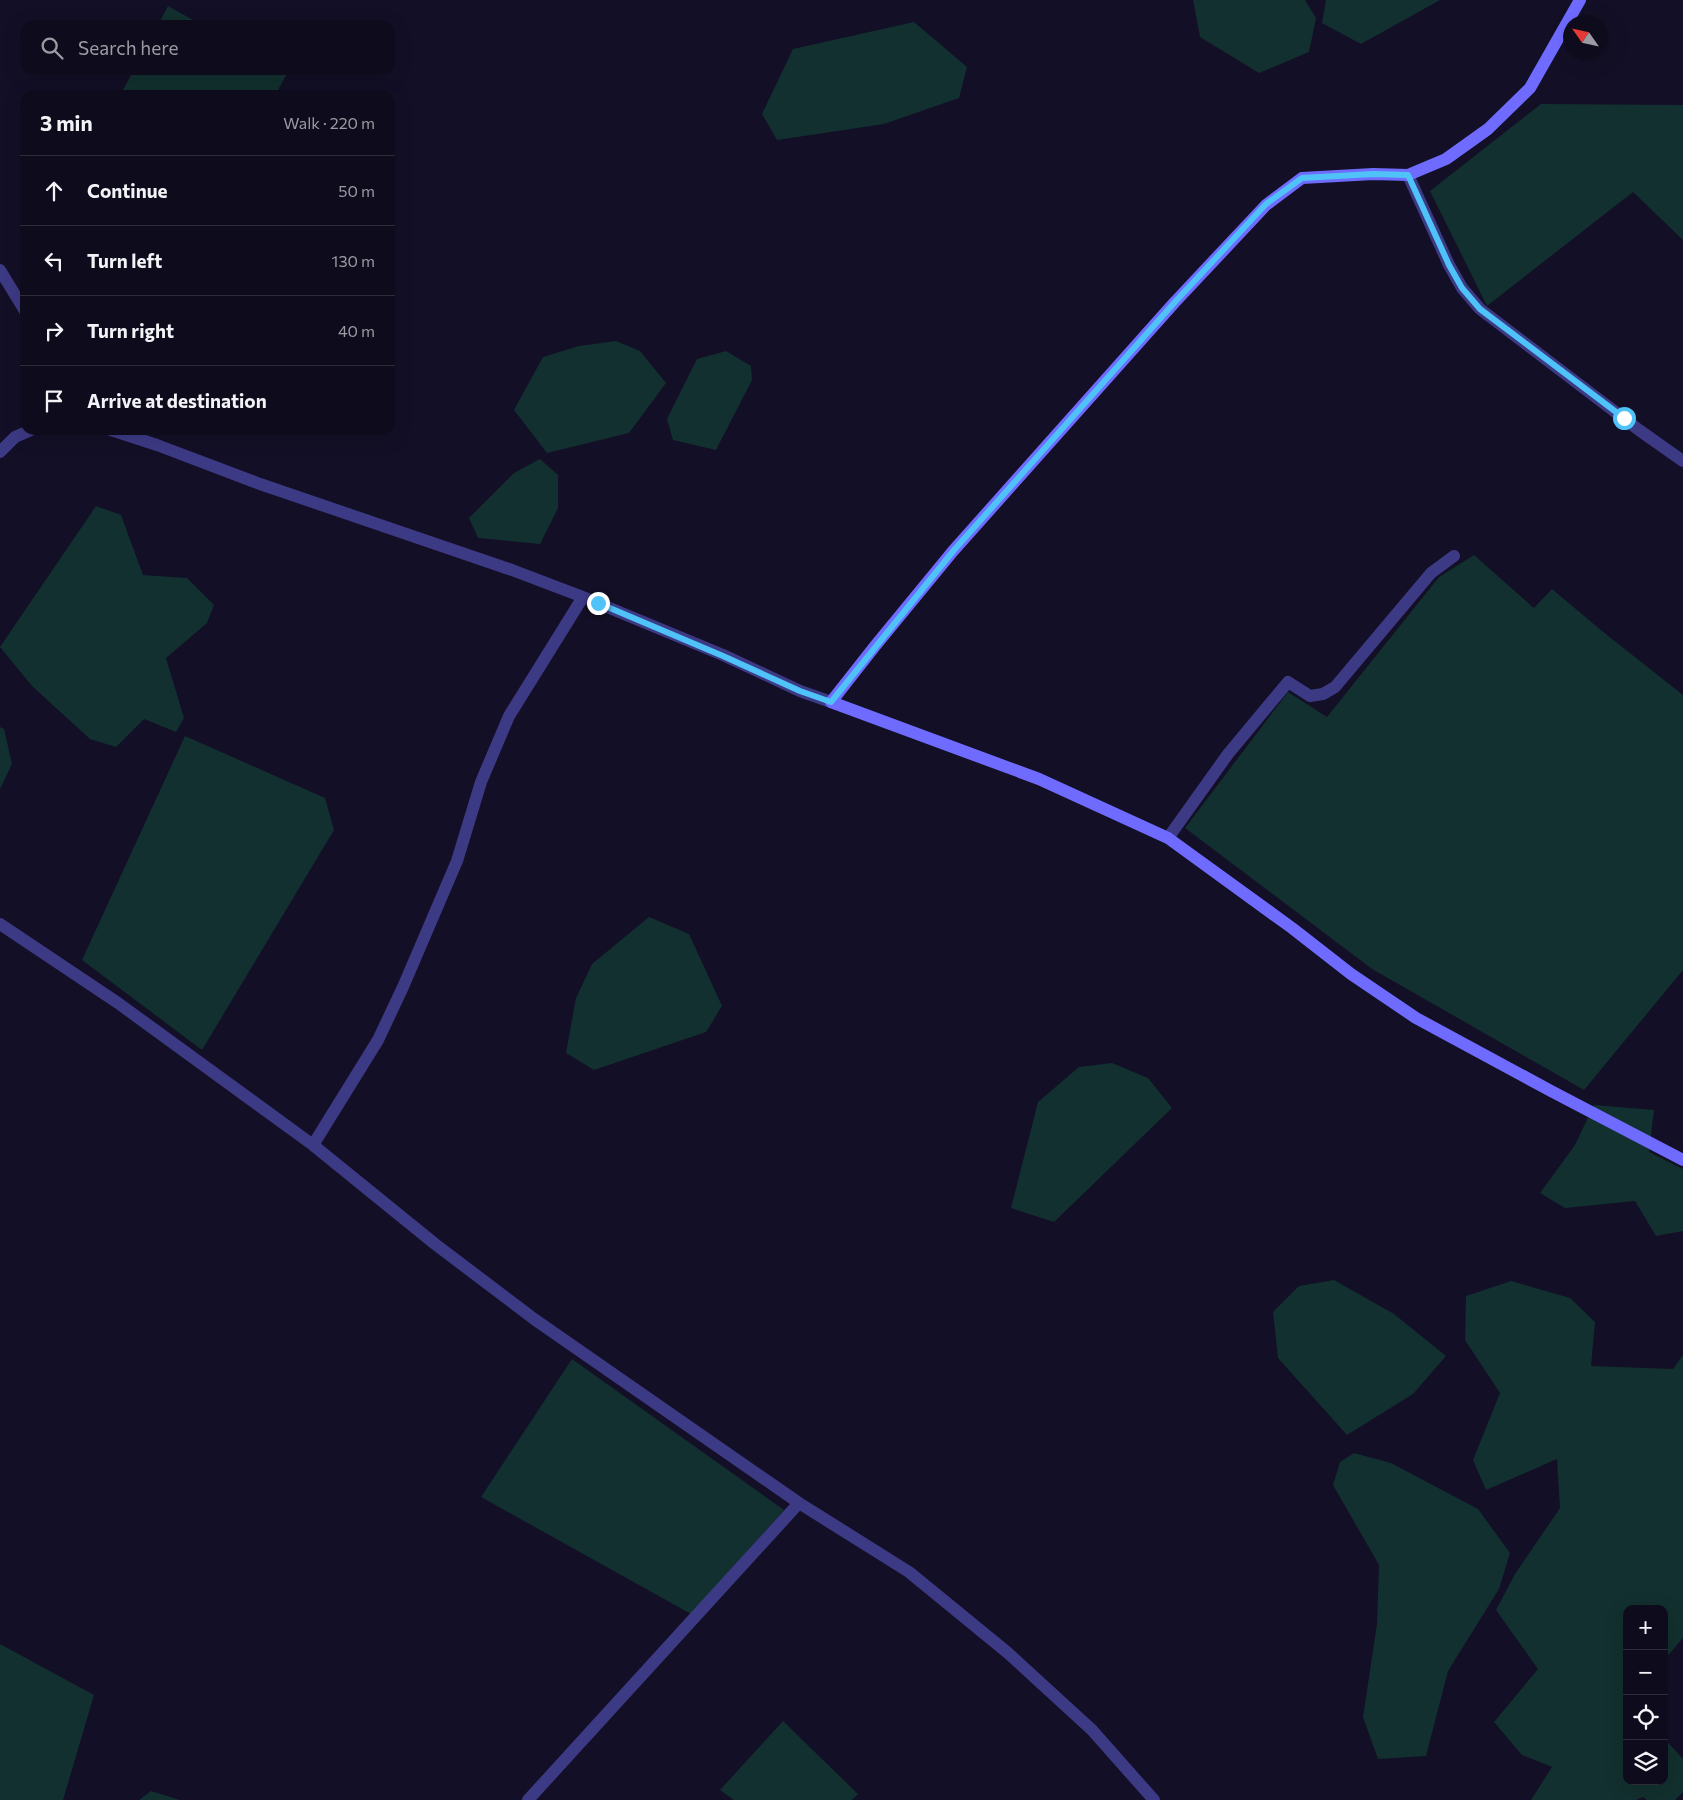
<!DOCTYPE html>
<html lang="en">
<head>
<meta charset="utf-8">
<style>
  body { margin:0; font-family:Commissioner,sans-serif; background:#1c1929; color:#f1f3f6 }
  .controls { position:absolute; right:15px; bottom:15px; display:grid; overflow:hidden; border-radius:10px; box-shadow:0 5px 20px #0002 }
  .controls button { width:45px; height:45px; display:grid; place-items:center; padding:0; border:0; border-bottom:1px solid #2e2b3b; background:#0e0b1c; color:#f1f3f6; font:25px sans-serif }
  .compass { position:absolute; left:1563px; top:15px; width:45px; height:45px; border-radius:50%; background:#0e0b1c; box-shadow:0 5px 20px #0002; rotate:304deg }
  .stop { position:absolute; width:15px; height:15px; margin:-11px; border:4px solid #4fc3f7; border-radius:50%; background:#fff }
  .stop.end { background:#4fc3f7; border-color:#fff; box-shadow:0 1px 5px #0008 }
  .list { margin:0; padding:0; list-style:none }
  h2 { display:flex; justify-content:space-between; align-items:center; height:65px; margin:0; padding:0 20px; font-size:21px }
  h2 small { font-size:16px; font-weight:400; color:#9b9ba3 }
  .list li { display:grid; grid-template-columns:32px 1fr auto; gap:15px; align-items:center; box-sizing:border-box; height:70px; padding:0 20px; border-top:1px solid #2e2b3b }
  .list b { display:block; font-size:19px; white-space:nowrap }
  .list em { font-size:16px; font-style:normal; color:#9b9ba3 }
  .icon { flex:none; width:28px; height:28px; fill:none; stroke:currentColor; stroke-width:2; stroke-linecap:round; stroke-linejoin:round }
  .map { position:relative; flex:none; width:1683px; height:1800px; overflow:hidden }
  .search { position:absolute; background:#0e0b1c; box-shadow:0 5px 20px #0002; left:20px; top:20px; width:375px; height:55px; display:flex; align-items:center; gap:12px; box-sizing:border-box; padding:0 18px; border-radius:15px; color:#9b9ba3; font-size:19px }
  .panel { position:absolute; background:#0e0b1c; box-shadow:0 5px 20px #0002; left:20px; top:90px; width:375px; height:345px; border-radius:15px }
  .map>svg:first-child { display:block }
  .green { fill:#12302f }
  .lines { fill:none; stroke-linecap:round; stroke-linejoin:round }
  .street { stroke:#3d3a85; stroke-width:12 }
  .secondary { stroke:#6f6bff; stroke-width:12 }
  .route { stroke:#4fc3f7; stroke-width:6 }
</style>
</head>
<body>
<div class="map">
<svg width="1683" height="1800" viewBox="0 0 1683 1800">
  <rect width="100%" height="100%" fill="#130f26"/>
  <path class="green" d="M1193,0H1305L1316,18L1309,52L1259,73L1200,37Z
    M1326,0H1440L1361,44L1322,23Z
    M168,6L202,25H158Z
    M914,22L967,67L959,98L884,124L777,140L762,114L793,49Z
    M134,70H281L287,74L275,95H120Z
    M1541,104L1683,105V240L1633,192L1487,306L1430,191Z
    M616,341L640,351L666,383L629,433L547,453L514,410L543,357L579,346Z
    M726,351L751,366L752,380L716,450L673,440L667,419L697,359Z
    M540,459L558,475V508L540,544L478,538L469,518L514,473Z
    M96,506L121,515L143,575L187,578L214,605L207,623L166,658L184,718L176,732L144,719L116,747L90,739L32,686L0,647Z
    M1474,555L1534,608L1552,589L1602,631L1683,695V970L1584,1090L1372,969L1185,828L1288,692L1327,717L1439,577Z
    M0,727L4,729L12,764L0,789Z
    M185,736L325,798L334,830L202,1050L82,960Z
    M649,917L689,934L722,1006L706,1032L594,1070L566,1053L576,998L592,964Z
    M1112,1063L1148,1078L1172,1108L1054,1222L1011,1208L1038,1102L1079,1067Z
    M1594,1105L1654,1110L1649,1152L1683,1169V1231L1656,1236L1635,1201L1565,1208L1540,1193L1575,1145Z
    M1334,1280L1394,1314L1446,1356L1413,1394L1347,1435L1278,1358L1273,1312L1299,1286Z
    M1511,1281L1570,1298L1595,1322L1591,1366L1673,1369L1683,1355V1638L1664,1660V1609H1627V1781H1664V1738L1683,1759V1792L1675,1800H1647L1643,1797L1636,1800H1531L1552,1767L1522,1755L1494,1722L1538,1669L1496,1610L1515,1574L1560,1508L1557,1459L1486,1490L1473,1460L1500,1393L1465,1340L1466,1296Z
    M572,1359L784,1510L691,1614L481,1497Z
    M1354,1453L1391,1463L1478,1509L1510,1553L1499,1589L1448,1671L1426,1756L1378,1759L1363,1717L1377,1624L1379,1565L1333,1485L1340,1462Z
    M0,1644L94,1695L63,1800H0Z
    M783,1721L858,1794L852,1800H734L720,1790Z
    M151,1791L180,1800H139Z"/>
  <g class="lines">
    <path class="street" d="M1408,175L1449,265L1462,288L1480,309L1639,430L1683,461
      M0,270L25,311
      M111,430L157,445L260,484L512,570L583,597L723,655L800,691L831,702
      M0,452L15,437L31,430
      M1168,838L1228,754L1288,682L1310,696L1323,694L1335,687L1431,573L1454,556
      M0,924L118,1003L313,1145L435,1244L534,1319L799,1503L909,1572L1008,1653L1092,1730L1154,1800
      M313,1145L378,1040L403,987L457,861L481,782L509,716L583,597
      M528,1800L799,1503"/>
    <path class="secondary" d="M1580,0L1530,88L1488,129L1446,159L1408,175L1373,174L1302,178L1266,205L1174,303L953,551L875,646L831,702L1039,779L1168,838L1292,928L1351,974L1416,1018L1551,1091L1683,1160"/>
  </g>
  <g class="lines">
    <path class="route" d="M598,603L723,656L800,691L831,702L954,550L1174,303L1266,204L1302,178L1373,174L1408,175L1449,265L1462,288L1480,309L1624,418"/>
  </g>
</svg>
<div class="controls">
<button>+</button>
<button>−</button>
<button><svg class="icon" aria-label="locate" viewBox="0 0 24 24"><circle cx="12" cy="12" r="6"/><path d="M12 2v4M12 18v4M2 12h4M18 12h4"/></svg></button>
<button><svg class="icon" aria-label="layers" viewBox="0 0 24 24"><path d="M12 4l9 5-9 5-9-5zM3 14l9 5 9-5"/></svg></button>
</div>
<svg class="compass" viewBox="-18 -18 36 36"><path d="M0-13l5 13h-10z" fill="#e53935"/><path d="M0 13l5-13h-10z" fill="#9b9ba3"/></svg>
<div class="stop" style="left:1624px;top:418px"></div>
<div class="stop end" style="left:598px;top:603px"></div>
<div class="search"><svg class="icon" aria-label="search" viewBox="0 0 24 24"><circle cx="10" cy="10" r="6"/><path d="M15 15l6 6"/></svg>Search here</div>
<section class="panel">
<h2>3 min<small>Walk · 220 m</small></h2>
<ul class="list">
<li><svg class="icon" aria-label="ahead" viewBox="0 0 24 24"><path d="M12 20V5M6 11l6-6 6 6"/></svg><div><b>Continue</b></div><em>50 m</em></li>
<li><svg class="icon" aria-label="left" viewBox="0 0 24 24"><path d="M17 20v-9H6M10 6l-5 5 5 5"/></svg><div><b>Turn left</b></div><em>130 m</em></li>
<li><svg class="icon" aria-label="right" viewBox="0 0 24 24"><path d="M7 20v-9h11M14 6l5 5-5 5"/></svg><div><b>Turn right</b></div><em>40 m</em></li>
<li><svg class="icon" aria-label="arrive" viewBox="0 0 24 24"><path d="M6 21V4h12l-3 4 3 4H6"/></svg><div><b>Arrive at destination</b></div></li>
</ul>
</section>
</div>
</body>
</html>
